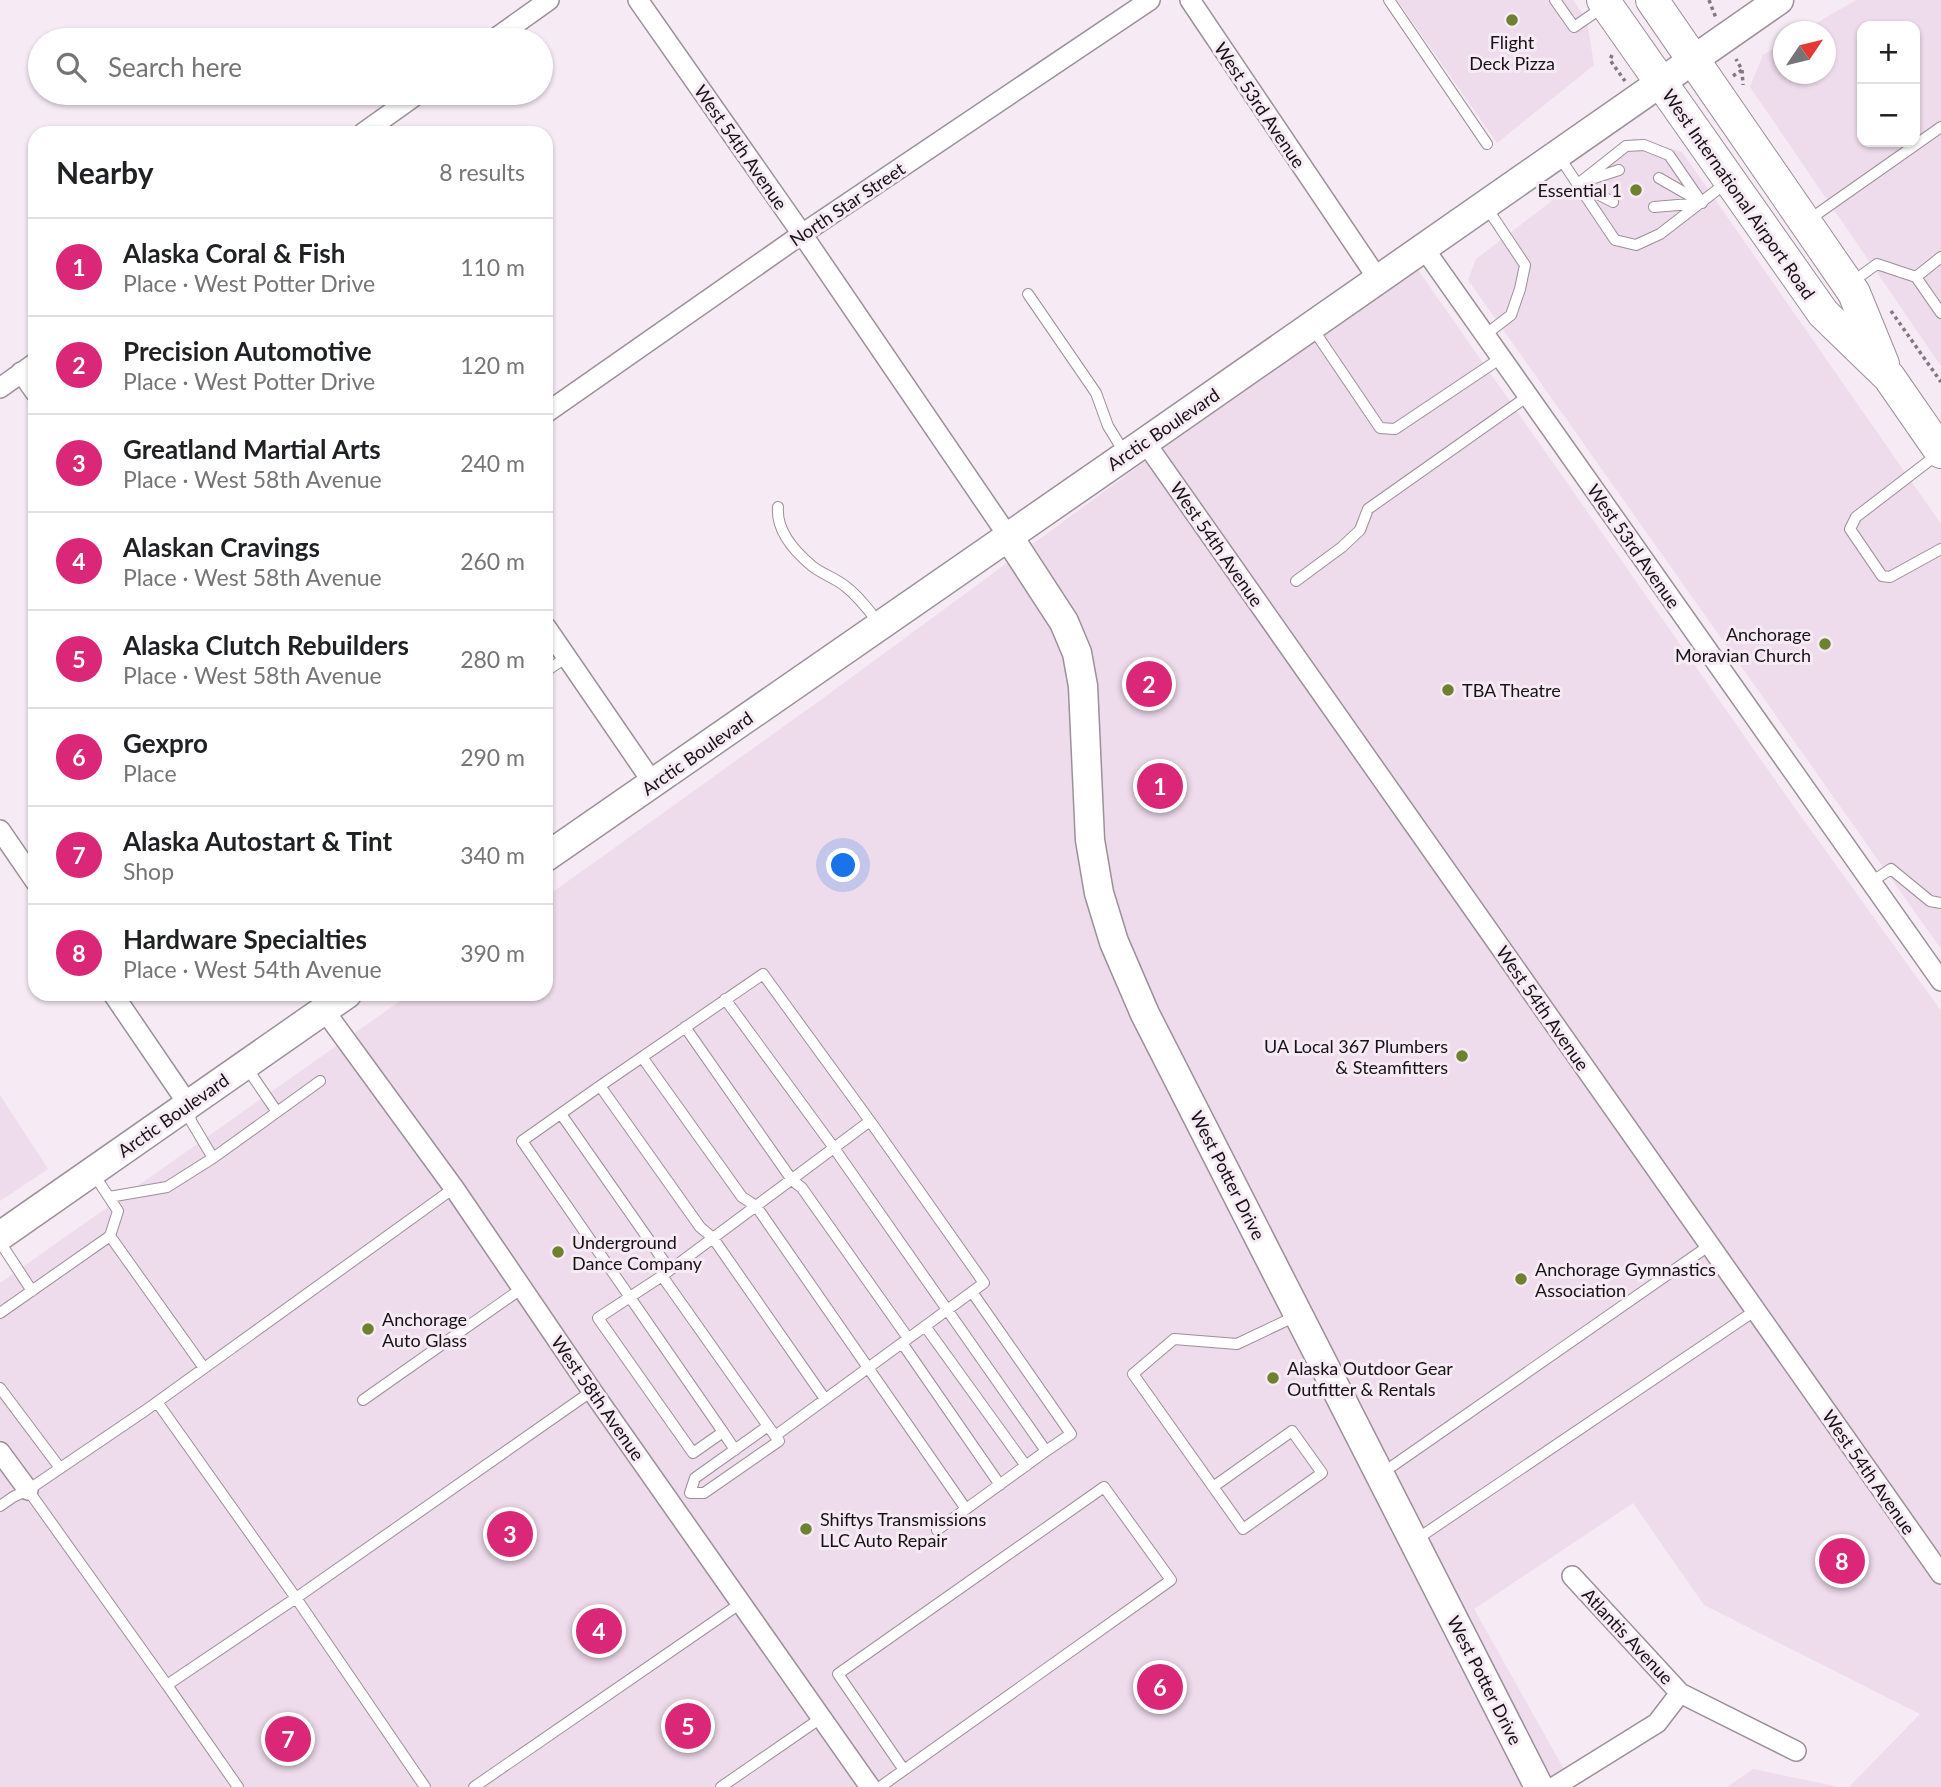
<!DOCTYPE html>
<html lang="en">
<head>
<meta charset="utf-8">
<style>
  body { margin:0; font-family:Lato,sans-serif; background:#f2f2f2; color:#202124 }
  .controls { position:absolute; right:21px; top:21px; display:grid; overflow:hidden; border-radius:14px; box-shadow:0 2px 5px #0004 }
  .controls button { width:63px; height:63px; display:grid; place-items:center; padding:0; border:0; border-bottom:2px solid #e0e0e0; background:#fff; color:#202124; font:35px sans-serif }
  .compass { position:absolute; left:1773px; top:21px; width:63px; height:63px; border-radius:50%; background:#fff; box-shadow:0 2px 5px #0004; rotate:55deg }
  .you { position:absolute; left:844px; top:866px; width:24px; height:24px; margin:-18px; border:5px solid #fff; border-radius:50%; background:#1a73e8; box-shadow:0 0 0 10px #1a73e833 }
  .badge { display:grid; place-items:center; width:46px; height:46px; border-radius:50%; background:#db2777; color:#fff; font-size:23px; font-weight:700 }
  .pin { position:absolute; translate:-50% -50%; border:4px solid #fff; box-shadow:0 2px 7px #0006 }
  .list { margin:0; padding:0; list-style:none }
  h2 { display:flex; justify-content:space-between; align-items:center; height:91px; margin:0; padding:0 28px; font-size:30px }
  h2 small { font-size:23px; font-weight:400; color:#757577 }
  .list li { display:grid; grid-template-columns:46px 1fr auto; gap:21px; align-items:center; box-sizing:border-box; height:98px; padding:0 28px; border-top:2px solid #e0e0e0 }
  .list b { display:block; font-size:26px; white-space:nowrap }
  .list p { margin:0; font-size:23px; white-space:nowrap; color:#757577 }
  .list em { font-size:23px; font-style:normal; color:#757577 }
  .icon { flex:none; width:38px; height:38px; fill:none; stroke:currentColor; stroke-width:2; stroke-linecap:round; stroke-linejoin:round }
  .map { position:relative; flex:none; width:1941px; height:1787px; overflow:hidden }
  .search { position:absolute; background:#fff; box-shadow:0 2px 5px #0004; left:28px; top:28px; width:525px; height:77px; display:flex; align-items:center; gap:18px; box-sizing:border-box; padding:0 24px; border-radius:38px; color:#757577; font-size:26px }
  .panel { position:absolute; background:#fff; box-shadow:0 2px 5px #0004; left:28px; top:126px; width:525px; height:875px; border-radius:21px }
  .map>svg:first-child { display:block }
  .built { fill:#eedbeb; fill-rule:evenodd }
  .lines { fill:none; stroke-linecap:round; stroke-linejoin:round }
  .lane-casing { stroke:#9c909a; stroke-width:12 }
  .street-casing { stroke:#9c909a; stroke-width:22 }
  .secondary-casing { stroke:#9c909a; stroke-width:31 }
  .primary-casing { stroke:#9c909a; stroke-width:34 }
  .path { stroke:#81797f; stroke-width:3.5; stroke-dasharray:3.5 3.5; stroke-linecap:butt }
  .lane { stroke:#fff; stroke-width:10 }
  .street { stroke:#fff; stroke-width:19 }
  .secondary { stroke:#fff; stroke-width:28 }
  .primary { stroke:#fff; stroke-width:32 }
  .poi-dot { fill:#6f8131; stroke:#f6eaf4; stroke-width:2.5 }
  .labels { text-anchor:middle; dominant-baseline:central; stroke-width:6; stroke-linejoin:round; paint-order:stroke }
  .poi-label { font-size:18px; fill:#161215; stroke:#f6eaf4; text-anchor:start }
  .street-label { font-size:18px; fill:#161215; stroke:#f6eaf4 }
</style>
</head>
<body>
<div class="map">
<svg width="1941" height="1787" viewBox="0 0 1941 1787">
  <rect width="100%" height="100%" fill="#f6eaf4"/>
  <path class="built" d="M1397,0H1573L1587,21L1594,65L1497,143Z
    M1856,0H1941V366L1750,87L1763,55L1783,43L1784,74H1826V32L1803,31ZM1862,26H1915V142H1862Z
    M1634,138L1682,152L1941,524V949L1468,280L1476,259Z
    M1418,270L1787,797L1941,1011V1787H1849L1920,1714L1704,1605L1633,1503L1474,1609L1574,1787H0V1283L410,994H546V897L822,699L1162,449Z
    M0,1095L48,1169L0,1201Z
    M1753,1769L1839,1787H1727Z"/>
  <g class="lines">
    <defs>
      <path id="lane" d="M1389,0L1487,144
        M1555,0L1574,27L1603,7
        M1558,155L1615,240L1636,245L1660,234L1726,183
        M1659,178L1699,201
        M1585,181L1619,170
        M1578,184L1626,146L1644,145L1669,155L1702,203
        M1578,184L1613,202
        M1654,207L1702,203
        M1810,219L1941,127
        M1941,257L1916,277L1941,313
        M1852,282L1877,264L1916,277
        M1028,294L1096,393L1108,426L1124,452
        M1313,329L1380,428L1395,429L1501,358
        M1485,335L1511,315L1520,289L1525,265L1487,208
        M1938,454L1856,517L1850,529L1882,576L1890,577L1941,549
        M778,507C776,531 794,551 812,566C822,574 835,578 845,586C858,596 868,609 878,622
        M1296,581L1342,547L1360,530L1368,509L1528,396
        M546,671L567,657
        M1871,882L1891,869L1930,901L1941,903
        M725,999L834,1148L1046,1451L937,1530
        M685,1027L792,1180L802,1188L908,1338
        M642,1057L742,1197L756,1206L966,1509
        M247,1068L277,1112L320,1081
        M600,1086L763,974L870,1121
        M189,1107L191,1121L213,1158L277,1112
        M561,1114L670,1270
        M109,1197L167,1187L213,1158
        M110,1236L204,1368
        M0,1242L32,1291
        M662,1276L870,1121L984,1283L775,1436
        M972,1292L1071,1434L1046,1451
        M0,1313L110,1236L118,1211L93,1173
        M925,1326L1026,1466
        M902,1343L1000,1485
        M0,1388L60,1468
        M363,1400L521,1289
        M157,1402L296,1598L425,1787
        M768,1426L662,1276L598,1318L693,1453L723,1432L522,1141L600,1086L700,1227L713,1238L825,1399
        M768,1426L779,1441L704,1493H690L695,1478Z
        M723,1432L735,1450
        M1381,1474L1710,1245
        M1213,1487L1292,1431L1322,1473L1243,1529L1133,1374L1174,1339L1237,1344L1296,1316
        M28,1490L167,1685L296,1598L592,1391
        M0,1506L13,1497L28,1490L146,1410L454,1188
        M1417,1539L1756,1310
        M167,1685L238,1787
        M474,1787L741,1603
        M721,1787L821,1718
        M880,1787L1171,1580L1104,1487L838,1674L904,1770"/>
      <path id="street" d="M638,0L802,234L1008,536
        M1190,0L1378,279
        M493,40L549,0
        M363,133L419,93
        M1423,247L1941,981
        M21,372L35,392
        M0,388L35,363
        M546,413L802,234L1150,0
        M1145,442L1941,1574
        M546,627L653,783
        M0,830L35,881
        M113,994L188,1104
        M324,1010L454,1188L592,1391L870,1787
        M0,1452L28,1490
        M1572,1576L1680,1693L1796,1751
        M1554,1787L1657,1723L1680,1693"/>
      <path id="secondary" d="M1008,536L1064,622L1077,653L1083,686L1090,840L1099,893L1114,942L1145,1014L1539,1787
        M546,857L1145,442L1779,0
        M0,1236L347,994"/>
      <path id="primary" d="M1603,0L1823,313L1889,377L1941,452
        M1652,0L1854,293L1883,364"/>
    </defs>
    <use href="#lane" class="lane-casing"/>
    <use href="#street" class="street-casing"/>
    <use href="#secondary" class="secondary-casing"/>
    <use href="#primary" class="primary-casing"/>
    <path class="path" d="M1709,0L1716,18
      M1612,55L1610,60L1625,81
      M1742,70L1743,85
      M1733,76L1742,70L1736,59
      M1891,311L1941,382"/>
    <use href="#lane" class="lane"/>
    <use href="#street" class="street"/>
    <use href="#secondary" class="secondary"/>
    <use href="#primary" class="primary"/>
  </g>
  <g class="poi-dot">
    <circle cx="1512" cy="20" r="7"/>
    <circle cx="1636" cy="190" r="7"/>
    <circle cx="1825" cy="644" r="7"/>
    <circle cx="1448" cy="690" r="7"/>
    <circle cx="1462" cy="1056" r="7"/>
    <circle cx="558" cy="1252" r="7"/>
    <circle cx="1521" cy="1279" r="7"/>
    <circle cx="368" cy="1329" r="7"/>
    <circle cx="1273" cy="1378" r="7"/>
    <circle cx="806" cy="1529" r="7"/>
  </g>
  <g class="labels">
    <g class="poi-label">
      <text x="1512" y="42" text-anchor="middle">Flight<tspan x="1512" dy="21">Deck Pizza</tspan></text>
      <text x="1622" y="190" text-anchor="end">Essential 1</text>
      <text x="1811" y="634" text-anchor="end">Anchorage<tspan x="1811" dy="21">Moravian Church</tspan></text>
      <text x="1462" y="690">TBA Theatre</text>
      <text x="1448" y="1046" text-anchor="end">UA Local 367 Plumbers<tspan x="1448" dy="21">&amp; Steamfitters</tspan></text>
      <text x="572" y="1242">Underground<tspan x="572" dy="21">Dance Company</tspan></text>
      <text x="1535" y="1269">Anchorage Gymnastics<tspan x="1535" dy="21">Association</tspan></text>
      <text x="382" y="1319">Anchorage<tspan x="382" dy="21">Auto Glass</tspan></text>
      <text x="1287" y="1368">Alaska Outdoor Gear<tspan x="1287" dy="21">Outfitter &amp; Rentals</tspan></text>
      <text x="820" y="1519">Shiftys Transmissions<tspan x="820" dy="21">LLC Auto Repair</tspan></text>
    </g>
    <g class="street-label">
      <text transform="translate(1260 105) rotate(56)">West 53rd Avenue</text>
      <text transform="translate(741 147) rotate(55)">West 54th Avenue</text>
      <text transform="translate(1739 194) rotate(55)">West International Airport Road</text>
      <text transform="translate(847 204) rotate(-34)">North Star Street</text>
      <text transform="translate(1163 429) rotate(-34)">Arctic Boulevard</text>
      <text transform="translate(1217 544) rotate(55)">West 54th Avenue</text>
      <text transform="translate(1634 546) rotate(55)">West 53rd Avenue</text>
      <text transform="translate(697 753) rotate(-35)">Arctic Boulevard</text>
      <text transform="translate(1543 1008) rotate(55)">West 54th Avenue</text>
      <text transform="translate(173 1115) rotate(-35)">Arctic Boulevard</text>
      <text transform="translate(1228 1175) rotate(63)">West Potter Drive</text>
      <text transform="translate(598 1398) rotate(55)">West 58th Avenue</text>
      <text transform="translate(1869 1472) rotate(55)">West 54th Avenue</text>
      <text transform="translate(1628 1636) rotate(47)">Atlantis Avenue</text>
      <text transform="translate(1485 1680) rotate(63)">West Potter Drive</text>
    </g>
  </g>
</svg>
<div class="controls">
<button>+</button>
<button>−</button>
</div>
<svg class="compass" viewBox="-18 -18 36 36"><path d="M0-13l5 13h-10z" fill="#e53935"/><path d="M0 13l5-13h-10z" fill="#757577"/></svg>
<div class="you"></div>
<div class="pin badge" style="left:1160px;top:786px">1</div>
<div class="pin badge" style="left:1149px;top:684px">2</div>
<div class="pin badge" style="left:510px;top:1534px">3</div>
<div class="pin badge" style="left:599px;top:1631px">4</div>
<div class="pin badge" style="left:688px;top:1726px">5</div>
<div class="pin badge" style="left:1160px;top:1687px">6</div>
<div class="pin badge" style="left:288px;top:1739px">7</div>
<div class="pin badge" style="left:1842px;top:1561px">8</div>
<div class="search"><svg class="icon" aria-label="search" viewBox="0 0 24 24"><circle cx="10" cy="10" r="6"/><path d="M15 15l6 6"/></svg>Search here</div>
<section class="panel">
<h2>Nearby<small>8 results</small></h2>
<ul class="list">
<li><span class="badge">1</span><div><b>Alaska Coral &amp; Fish</b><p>Place · West Potter Drive</p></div><em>110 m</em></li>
<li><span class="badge">2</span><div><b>Precision Automotive</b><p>Place · West Potter Drive</p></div><em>120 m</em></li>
<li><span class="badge">3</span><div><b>Greatland Martial Arts</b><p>Place · West 58th Avenue</p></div><em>240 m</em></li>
<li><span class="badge">4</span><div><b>Alaskan Cravings</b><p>Place · West 58th Avenue</p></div><em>260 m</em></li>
<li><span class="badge">5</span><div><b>Alaska Clutch Rebuilders</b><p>Place · West 58th Avenue</p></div><em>280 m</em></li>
<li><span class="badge">6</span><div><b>Gexpro</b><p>Place</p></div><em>290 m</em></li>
<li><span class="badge">7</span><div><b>Alaska Autostart &amp; Tint</b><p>Shop</p></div><em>340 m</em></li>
<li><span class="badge">8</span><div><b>Hardware Specialties</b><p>Place · West 54th Avenue</p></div><em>390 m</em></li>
</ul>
</section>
</div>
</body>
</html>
